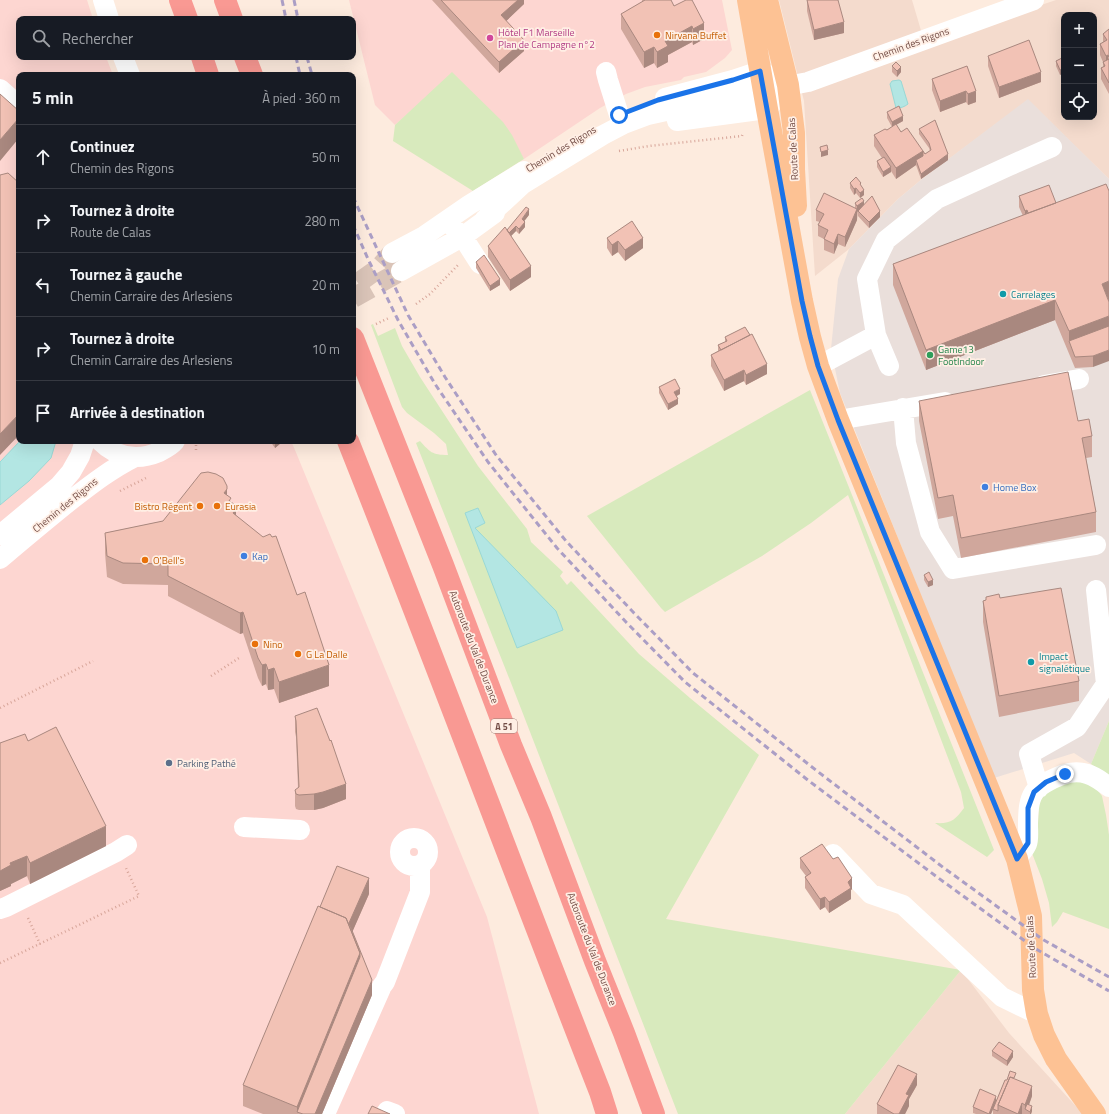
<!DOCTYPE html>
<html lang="fr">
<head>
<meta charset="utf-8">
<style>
  body { margin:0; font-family:"Titillium Web",sans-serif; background:#242831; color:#f1f3f6 }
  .controls { position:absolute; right:12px; top:12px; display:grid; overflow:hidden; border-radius:8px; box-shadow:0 4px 16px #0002 }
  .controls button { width:36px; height:36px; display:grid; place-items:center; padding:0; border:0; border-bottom:1px solid #363941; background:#171b24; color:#f1f3f6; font:20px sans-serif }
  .stop { position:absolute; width:12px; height:12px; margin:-9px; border:3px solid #1a73e8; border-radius:50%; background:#fff }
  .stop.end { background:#1a73e8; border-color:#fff; box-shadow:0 1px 4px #0008 }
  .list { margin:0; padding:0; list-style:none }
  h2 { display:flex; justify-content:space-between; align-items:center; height:52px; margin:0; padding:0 16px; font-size:17px }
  h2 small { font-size:13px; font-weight:400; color:#9ea1a6 }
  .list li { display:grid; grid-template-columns:26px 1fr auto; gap:12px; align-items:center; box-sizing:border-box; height:64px; padding:0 16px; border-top:1px solid #363941 }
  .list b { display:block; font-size:15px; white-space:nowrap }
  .list p { margin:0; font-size:13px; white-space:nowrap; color:#9ea1a6 }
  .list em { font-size:13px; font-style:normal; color:#9ea1a6 }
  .icon { flex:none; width:22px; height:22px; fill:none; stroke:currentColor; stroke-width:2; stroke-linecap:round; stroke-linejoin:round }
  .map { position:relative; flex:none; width:1109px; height:1114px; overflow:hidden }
  .search { position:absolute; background:#171b24; box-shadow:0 4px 16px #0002; left:16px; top:16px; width:340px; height:44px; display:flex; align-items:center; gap:10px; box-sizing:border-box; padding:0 14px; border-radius:8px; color:#9ea1a6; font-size:15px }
  .panel { position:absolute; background:#171b24; box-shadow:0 4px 16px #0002; left:16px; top:72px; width:340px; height:372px; border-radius:8px }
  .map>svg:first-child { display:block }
  .residential { fill:#f4dbcd; fill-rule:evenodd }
  .commercial { fill:#fdd6d1 }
  .industrial { fill:#eadfdb }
  .green { fill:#d8eabd }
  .water { fill:#b3e6e3; stroke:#99d8d5 }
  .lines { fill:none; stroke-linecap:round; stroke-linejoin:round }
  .minor-tunnel { stroke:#dac4b8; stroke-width:20; stroke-dasharray:20 10; stroke-linecap:butt }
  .path { stroke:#d7a599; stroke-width:2.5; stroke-dasharray:1 3; stroke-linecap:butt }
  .minor { stroke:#fff; stroke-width:20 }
  .major { stroke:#fdc294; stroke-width:22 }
  .highway { stroke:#f99993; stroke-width:22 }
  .rail { stroke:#ab9ec5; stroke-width:3; stroke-dasharray:6 4; stroke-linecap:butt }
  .wall { fill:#d0a79c }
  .shaded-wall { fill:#a9887f }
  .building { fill:#f2c2b5; stroke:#a9887f }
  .route { stroke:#1a73e8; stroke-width:5 }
  .food-dot { fill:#e8710a; stroke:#ffefe5; stroke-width:1.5 }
  .hotel-dot { fill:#d1479c; stroke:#ffefe5; stroke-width:1.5 }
  .culture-dot { fill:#0f9aa8; stroke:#ffefe5; stroke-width:1.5 }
  .leisure-dot { fill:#2e9e5b; stroke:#ffefe5; stroke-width:1.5 }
  .shop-dot { fill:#3f7fe0; stroke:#ffefe5; stroke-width:1.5 }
  .service-dot { fill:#5c6f8a; stroke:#ffefe5; stroke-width:1.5 }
  .labels { text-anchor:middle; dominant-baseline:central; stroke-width:3.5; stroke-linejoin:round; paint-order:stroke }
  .shield { fill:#ffefe5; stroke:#9d7e76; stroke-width:1 }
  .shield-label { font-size:9px; font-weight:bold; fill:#734d46 }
  .hotel-label { font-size:10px; fill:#b23c85; stroke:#ffefe5; text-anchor:start }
  .food-label { font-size:10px; fill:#c56008; stroke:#ffefe5; text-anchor:start }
  .street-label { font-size:10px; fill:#734d46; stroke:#ffefe5 }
  .culture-label { font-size:10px; fill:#0d838f; stroke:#ffefe5; text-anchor:start }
  .leisure-label { font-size:10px; fill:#27864d; stroke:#ffefe5; text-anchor:start }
  .shop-label { font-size:10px; fill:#366cbe; stroke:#ffefe5; text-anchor:start }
  .service-label { font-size:10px; fill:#4e5e75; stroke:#ffefe5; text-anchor:start }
</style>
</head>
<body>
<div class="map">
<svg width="1109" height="1114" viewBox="0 0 1109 1114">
  <rect width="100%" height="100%" fill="#fdebde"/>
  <path class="residential" d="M779,0H912L925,44L1056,0H1109V179L1028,100L922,179L898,199L849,249L815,276L804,101ZM1064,15H1094V117H1064Z
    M961,970L1009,1033L1083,1114H845Z"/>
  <path class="commercial" d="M0,0H87L93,19H19V57H106L113,75H19V441H291L295,450L487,917L539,1114H0Z
    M349,0H722L732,50L725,58L706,72L684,77L681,80L645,87L626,94L600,108L524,159L506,130L451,75L395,125L375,105Z"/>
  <path class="industrial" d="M1028,99L1109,179V721L1091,764L1074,753L994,778L840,393L831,349L838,279L849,249L898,199L922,179Z"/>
  <path class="green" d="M452,72L503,122L512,135L524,159L473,191L393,141L395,125Z
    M373,324L378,336L395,328L402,346L420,377L478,466L527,529L531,542L563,572L560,576L567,585L571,581L639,654L690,698L759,755L666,919L961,970L845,1114H678L513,688L416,443L420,441C430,452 432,455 448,455L446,444L434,433L407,413L402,407L371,325Z
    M810,390L994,850L987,857L935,823C951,824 955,820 964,808L961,792L848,495L811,523L762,556L665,612L661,608L587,516Z
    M121,441H151C141,445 131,445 121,441Z
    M1109,721V776L1091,764Z
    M1059,780L1092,783L1102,796L1106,815L1109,835V929L1063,912L1057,922L1052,927L1049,903L1042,879L1030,848L1038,823L1039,804L1046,789Z"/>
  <path class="water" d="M899,80L901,81L908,104C904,107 901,108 896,108L890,84L892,81Z
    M20,441H56L51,458L29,481L0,505V462Z
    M478,508L485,523L475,528L556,611L563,630L517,648L465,513Z"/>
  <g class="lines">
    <path class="minor-tunnel" d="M358,283L379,268L392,253
      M353,298L401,271"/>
    <path class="path" d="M619,151L649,146L742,136L743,133
      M416,304L430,294L458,265
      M376,324L389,318
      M196,450V443
      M120,491L146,478
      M211,676L239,658
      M0,708L93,661
      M28,918L40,944
      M0,963L139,896L126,868"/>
    <path class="minor" d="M103,0L109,19
      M123,57L130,75
      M606,72L608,80L619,115
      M0,89L19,106
      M665,98L733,80L760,71L774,78
      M677,121L767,109L777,97
      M484,220L523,184L603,135L624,124L648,115L734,96L808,82L1034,0
      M453,227L466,242L480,264
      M392,253L424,236L469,205L524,171
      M401,271L462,237L495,213
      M876,335L867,279L886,240L937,199L1009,166L1052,147
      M818,366L876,335L889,366
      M1044,385L1079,379
      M903,408L906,443L930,532L953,569L1096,545
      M838,420L945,402
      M100,441C117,458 138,461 159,452C165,449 171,446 175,441
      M0,535L59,486L71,472L80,456L85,441
      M0,559C22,540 44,522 66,504C88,487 109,470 135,457
      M1039,788L1029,754L1077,727L1106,684L1096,590
      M244,827L300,830
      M400 852a14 14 0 1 1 28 0a14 14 0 1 1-28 0Z
      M833,854L871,894L903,905L1002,997L1037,1014
      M1017,859C1020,854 1025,849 1027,844C1029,839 1028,831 1028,825C1028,794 1032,787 1062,775C1081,768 1094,775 1109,787
      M0,909L6,907L116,852L127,845
      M387,1111L395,1114
      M325,1114L382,986L385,982L420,892V865"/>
    <path class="major" d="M748,0L767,109L802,301L810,337L818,366L838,420L1017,859L1031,916L1033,990L1037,1014L1044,1035L1056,1059L1095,1114
      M767,0L788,85L794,133V169L796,206"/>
    <path class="highway" d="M180,0L187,19
      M225,0L232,19
      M202,57L208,75
      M245,57L252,75
      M353,338L443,565L511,745L541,817L595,961L624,1033L654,1114
      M348,441C434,657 515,875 600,1092L607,1114"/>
    <path class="rail" d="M282,0L286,19
      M294,0L298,19
      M296,57L300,75
      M307,57L312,75
      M353,197L379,253L408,315L445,377L496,455L566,541L634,613L693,673L817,771L944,868L1042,939L1109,977
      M353,225L368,259L398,320L435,384L488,462L557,548L626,622L685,682L809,781L937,877L1036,949L1109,991"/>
  </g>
  <path class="wall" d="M432,0H524V4L506,21L524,51L499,73Z
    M642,0H671L674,6L704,39L693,45L692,42L668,55V62L657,68L654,63L644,68L621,29V14L642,2Z
    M807,0L844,33L814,40L807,11Z
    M1109,29V94L1101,79V68L1103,67V62L1100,55V44L1103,43V34Z
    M988,56L1041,82L999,98L988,66Z
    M1064,57L1060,75L1056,66V61Z
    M892,66L901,72L897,77L892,72Z
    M967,66L976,102L968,105L966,102L940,112L932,90V79Z
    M887,112L903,121L896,125L901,132L923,151L925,154L930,151L929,148L919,134V129L948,160L921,179L916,165L896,179L891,171V172L883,177L877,167V161L882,158L874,146V135L887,130L892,127L887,118Z
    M850,183L861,186L864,195L860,198L856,193L854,195L850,188Z
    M1106,184L1093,367L1075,368L1055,320L926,370L893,285V264L1023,216L1019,207V196L1056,203Z
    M855,203L864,204L880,217L869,228L858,216V211L857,220L845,247L838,244L834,254L824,250V239L818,236V225L820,222L816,221V210L855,208Z
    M529,215L524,221L525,227L519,234L516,231L511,236L531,277L510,291L488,257V246L507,230Z
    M607,238L643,248L625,261L618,252L612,256L607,248Z
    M476,262L500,285L490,291L476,268Z
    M725,337L767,374L746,385L744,381L724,391L711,366V355L718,351V345L725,342Z
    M659,387L680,394L677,396L678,404L668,410L659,393Z
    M919,401L1078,421L1092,436V457L1086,458L1096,512V532L961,558L953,516L938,519L919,421Z
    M270,441H281V443L275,448Z
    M227,495L231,502L236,515L329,686L279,703L274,689L268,690L266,684L262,686L258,678L243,633L240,634L168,596V585L123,584L107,577L105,553V533L163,521Z
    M924,575L933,585L928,587L924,580Z
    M1000,598L1079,681V701L999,717L983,622V601Z
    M295,716L346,799L323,808L314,810H299L296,809L295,806V790L298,788L296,737L295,732Z
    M28,741L106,846L30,884L27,876L11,884V886L0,891Z
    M800,858L852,889L851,890V899L829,913L825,907L820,910L805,888V877L806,876L800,868Z
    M369,894L352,932L372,995L322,1114H263L243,1106V1085L320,907Z
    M992,1051L1013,1057L1007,1066L992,1056Z
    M1016,1079L1032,1096L1029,1105L1032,1111L1031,1114H993V1110L991,1114H976L973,1113V1107L996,1101L1007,1080Z
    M917,1085L909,1099V1106L905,1114H877V1104Z"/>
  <path class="shaded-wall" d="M518,0H524V4L501,26V15Z
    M844,22V33L814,40V30Z
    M704,23V39L693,45V29Z
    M692,26V42L668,55V62L657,68V52L665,41Z
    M524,40V51L499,73V62Z
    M654,47V63L644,68V52Z
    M1108,55V66L1106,67V56Z
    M901,67V72L897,77V71Z
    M1064,68V73L1060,75V70Z
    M1041,72V82L999,98V87Z
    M966,91V102L940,112V101Z
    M976,91V102L968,105V94Z
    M903,116V121L892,127V122Z
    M19,118V138L0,161V140Z
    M828,150V155L821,157V152Z
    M923,151V161L916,160V165L896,179V168Z
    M948,154V160L921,179V174Z
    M891,167V172L883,177V172Z
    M856,188V193L854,195V189Z
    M864,190V195L860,198V193Z
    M864,201V206L857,212V220L845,247V237L857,209V206Z
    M529,209V215L522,224V219Z
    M1027,210V221L1025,222V211Z
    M880,211V217L869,228V222Z
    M525,222V227L519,234V229Z
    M516,226V231L507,240V235Z
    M838,234V244L834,254V244Z
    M643,238V248L625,261V250Z
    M618,241V252L612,256V245Z
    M531,266V277L510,291V280Z
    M500,279V285L490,291V286Z
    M1109,281V302L1102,284Z
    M1055,300V320L926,370V350Z
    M1109,316V336L1069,341V331Z
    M1109,350V361L1093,367V356Z
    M767,364V374L746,385V375Z
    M744,370V381L724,391V380Z
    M680,389V394L674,397V392Z
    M678,399V404L668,410V404Z
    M19,414V435L0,455V434Z
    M277,441H281V443L275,448V442Z
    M227,489V510L224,493Z
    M236,509V530L233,513Z
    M933,580V585L928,587V582Z
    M243,612V633L240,634V613Z
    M266,664V684L262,686V665Z
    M329,665V686L279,703V682Z
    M274,668V689L268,690V670Z
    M346,784V799L323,808L314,810V794Z
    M106,826V846L30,884V863Z
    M27,856V876L11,884V886L0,891V871L10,863Z
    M369,878V894L351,935L349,923Z
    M852,878V889L851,890V899L829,913V902L848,882Z
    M825,897V907L820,910V899Z
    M360,953V973L297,1112V1107Z
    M372,980V995L322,1114H315Z
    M1013,1051V1057L1007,1066V1061Z
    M917,1074V1085L909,1099V1106L905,1114H899L906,1094Z
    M1032,1086V1096L1027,1110L1025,1109V1114V1105Z
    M996,1096V1101L991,1114H989Z
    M1022,1103V1114H1018Z
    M1032,1106V1111L1031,1114H1030V1112Z"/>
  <path class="building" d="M441,0H518L501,15L524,40L499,62Z
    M645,0H671L674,6L686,0H692L704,23L693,29L692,26L665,41L668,46L657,52L654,47L644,52L621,14Z
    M807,0H838L844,22L814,30Z
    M1109,29V57L1108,55L1106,56L1100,44L1107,40L1103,34Z
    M1029,40L1041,72L999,87L988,56Z
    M1064,57V68L1060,70L1056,61Z
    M1109,59V83L1101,68L1105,66L1103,62Z
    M896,62L901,67L897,71L892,66Z
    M967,66L976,91L968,94L966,91L940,101L932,79Z
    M0,94L19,111V118L0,140Z
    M899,106L903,116L892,122L887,112Z
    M935,120L948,154L921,174L916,160L923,156V151L925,154L931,150L929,143L919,129Z
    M896,124L901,132L907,128L923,151L896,168L874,135L885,129L887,130Z
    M827,145L828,150L821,152L820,147Z
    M884,157L891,167L883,172L877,161Z
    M8,173L19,183V414L0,434V175Z
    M856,177L861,183L860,184L864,190L860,193L856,188L854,189L850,183Z
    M1106,184L1109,191V281L1102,284L1109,302V316L1069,331L1055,300L926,350L893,264Z
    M1049,185L1056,203L1028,213L1027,210L1025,211L1019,196Z
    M824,193L857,209L845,237L838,234L834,244L824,239L828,230L818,225L824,214L816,210Z
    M872,196L880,211L869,222L858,211Z
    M862,198L864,201L857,206L855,203Z
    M526,207L529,209L522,219L525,222L519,229L516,226L509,233L507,230Z
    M632,221L643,238L625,250L618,241L612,245L607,238Z
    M505,227L531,266L510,280L488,246Z
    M484,255L500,279L490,286L476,262Z
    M1109,326V350L1093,356L1075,357L1069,341Z
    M745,327L750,335L721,350L718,345L727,341L725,337Z
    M752,334L767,364L746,375L744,370L724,380L711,355Z
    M1068,372L1078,421L1089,419L1092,436L1082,438L1096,512L961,538L953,495L938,498L919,401Z
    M675,379L680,389L674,392L678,399L668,404L659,387Z
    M208,472L216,474L223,478L227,486V489L224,493L231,498L229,501L234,504L236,509L233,513L263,537L270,534L272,537L276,536L297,595L305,592L329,665L279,682L274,668L268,670L266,664L262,665L258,658L243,612L240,613L168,576V564L123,563L107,556L105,533L163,521L201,473Z
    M929,572L933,580L928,582L924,575Z
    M1061,588L1079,681L999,696L983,601L986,600V597L999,594L1000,598Z
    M317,708L330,741L331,740L346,784L323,792L314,794L299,795L296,794L295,790L299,787L296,721L295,716Z
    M56,727L106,826L30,863L27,856L10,863L11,865L0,871V743L25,734L28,741Z
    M822,844L833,859L838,857L852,878L848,882L851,888L829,902L825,897L820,899L805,877L811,873L800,858Z
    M337,866L369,878L349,923L372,980L315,1114H303L297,1112L360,957V953L346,918L320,907Z
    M318,906L346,918L360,953L297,1107L243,1085Z
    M999,1042L1013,1051L1007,1061L992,1051Z
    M898,1065L917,1074L906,1094L909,1095L899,1114H894L877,1104Z
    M1010,1071L1016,1073L1014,1078L1010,1077L998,1105V1111L993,1109L1005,1080H1007Z
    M1010,1077L1032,1086L1025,1105L1022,1103L1018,1114L998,1105Z
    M980,1089L996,1096L989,1114L973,1107Z
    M1027,1104L1032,1106L1030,1112L1025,1109Z
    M372,1106L390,1114H368Z"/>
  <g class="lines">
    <path class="route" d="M619,115L658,100L733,80L760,71L802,301L810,336L818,366L838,420L1017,859L1028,843V808L1034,792L1046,782L1065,774"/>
  </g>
  <g class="food-dot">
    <circle cx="657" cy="35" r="4"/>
    <circle cx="200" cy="506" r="4"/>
    <circle cx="217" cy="506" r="4"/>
    <circle cx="145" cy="560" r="4"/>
    <circle cx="255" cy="644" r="4"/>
    <circle cx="298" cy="654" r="4"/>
  </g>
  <circle class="hotel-dot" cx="490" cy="38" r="4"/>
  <g class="culture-dot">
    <circle cx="1003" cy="294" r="4"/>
    <circle cx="1031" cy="662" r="4"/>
  </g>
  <circle class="leisure-dot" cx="930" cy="355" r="4"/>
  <g class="shop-dot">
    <circle cx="985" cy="487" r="4"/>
    <circle cx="244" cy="556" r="4"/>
  </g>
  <circle class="service-dot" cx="169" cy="763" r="4"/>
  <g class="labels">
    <rect class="shield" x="491" y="719" width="26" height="14" rx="3"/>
    <g class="shield-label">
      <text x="504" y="726">A 51</text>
    </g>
    <g class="hotel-label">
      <text x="498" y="32">Hôtel F1 Marseille<tspan x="498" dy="12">Plan de Campagne n°2</tspan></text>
    </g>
    <g class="food-label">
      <text x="665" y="35">Nirvana Buffet</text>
      <text x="192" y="506" text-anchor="end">Bistro Régent</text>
      <text x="225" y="506">Eurasia</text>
      <text x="153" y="560">O'Bell's</text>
      <text x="263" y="644">Nino</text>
      <text x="306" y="654">G La Dalle</text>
    </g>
    <g class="street-label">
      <text transform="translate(911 44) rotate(-20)">Chemin des Rigons</text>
      <text transform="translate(561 149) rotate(-31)">Chemin des Rigons</text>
      <text transform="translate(793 149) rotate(-93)">Route de Calas</text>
      <text transform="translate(65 505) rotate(-39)">Chemin des Rigons</text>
      <text transform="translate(474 647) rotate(69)">Autoroute du Val de Durance</text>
      <text transform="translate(1031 947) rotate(-93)">Route de Calas</text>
      <text transform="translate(592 949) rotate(69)">Autoroute du Val de Durance</text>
    </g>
    <g class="culture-label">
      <text x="1011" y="294">Carrelages</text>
      <text x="1039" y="656">Impact<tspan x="1039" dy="12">signalétique</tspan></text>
    </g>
    <g class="leisure-label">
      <text x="938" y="349">Game13<tspan x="938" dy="12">FootIndoor</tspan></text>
    </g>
    <g class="shop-label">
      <text x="993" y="487">Home Box</text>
      <text x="252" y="556">Kap</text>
    </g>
    <g class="service-label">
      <text x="177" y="763">Parking Pathé</text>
    </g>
  </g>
</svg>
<div class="controls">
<button>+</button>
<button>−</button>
<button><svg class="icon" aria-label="locate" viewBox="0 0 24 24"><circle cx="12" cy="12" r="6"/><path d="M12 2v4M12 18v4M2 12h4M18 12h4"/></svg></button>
</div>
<div class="stop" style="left:619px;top:115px"></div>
<div class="stop end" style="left:1065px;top:774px"></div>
<div class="search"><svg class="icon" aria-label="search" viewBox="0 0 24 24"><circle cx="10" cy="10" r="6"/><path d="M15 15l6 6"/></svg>Rechercher</div>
<section class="panel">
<h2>5 min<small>À pied · 360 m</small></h2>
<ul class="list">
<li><svg class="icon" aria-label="ahead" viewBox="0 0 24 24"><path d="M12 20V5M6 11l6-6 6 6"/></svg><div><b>Continuez</b><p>Chemin des Rigons</p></div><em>50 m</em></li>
<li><svg class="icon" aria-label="right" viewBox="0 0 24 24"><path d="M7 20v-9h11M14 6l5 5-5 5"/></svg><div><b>Tournez à droite</b><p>Route de Calas</p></div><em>280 m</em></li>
<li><svg class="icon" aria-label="left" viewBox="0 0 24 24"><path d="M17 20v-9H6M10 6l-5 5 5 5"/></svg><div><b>Tournez à gauche</b><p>Chemin Carraire des Arlesiens</p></div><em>20 m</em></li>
<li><svg class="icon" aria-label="right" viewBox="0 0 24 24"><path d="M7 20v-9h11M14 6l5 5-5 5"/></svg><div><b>Tournez à droite</b><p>Chemin Carraire des Arlesiens</p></div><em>10 m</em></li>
<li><svg class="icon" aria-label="arrive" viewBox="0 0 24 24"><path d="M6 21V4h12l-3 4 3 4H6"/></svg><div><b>Arrivée à destination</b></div></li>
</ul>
</section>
</div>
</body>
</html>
